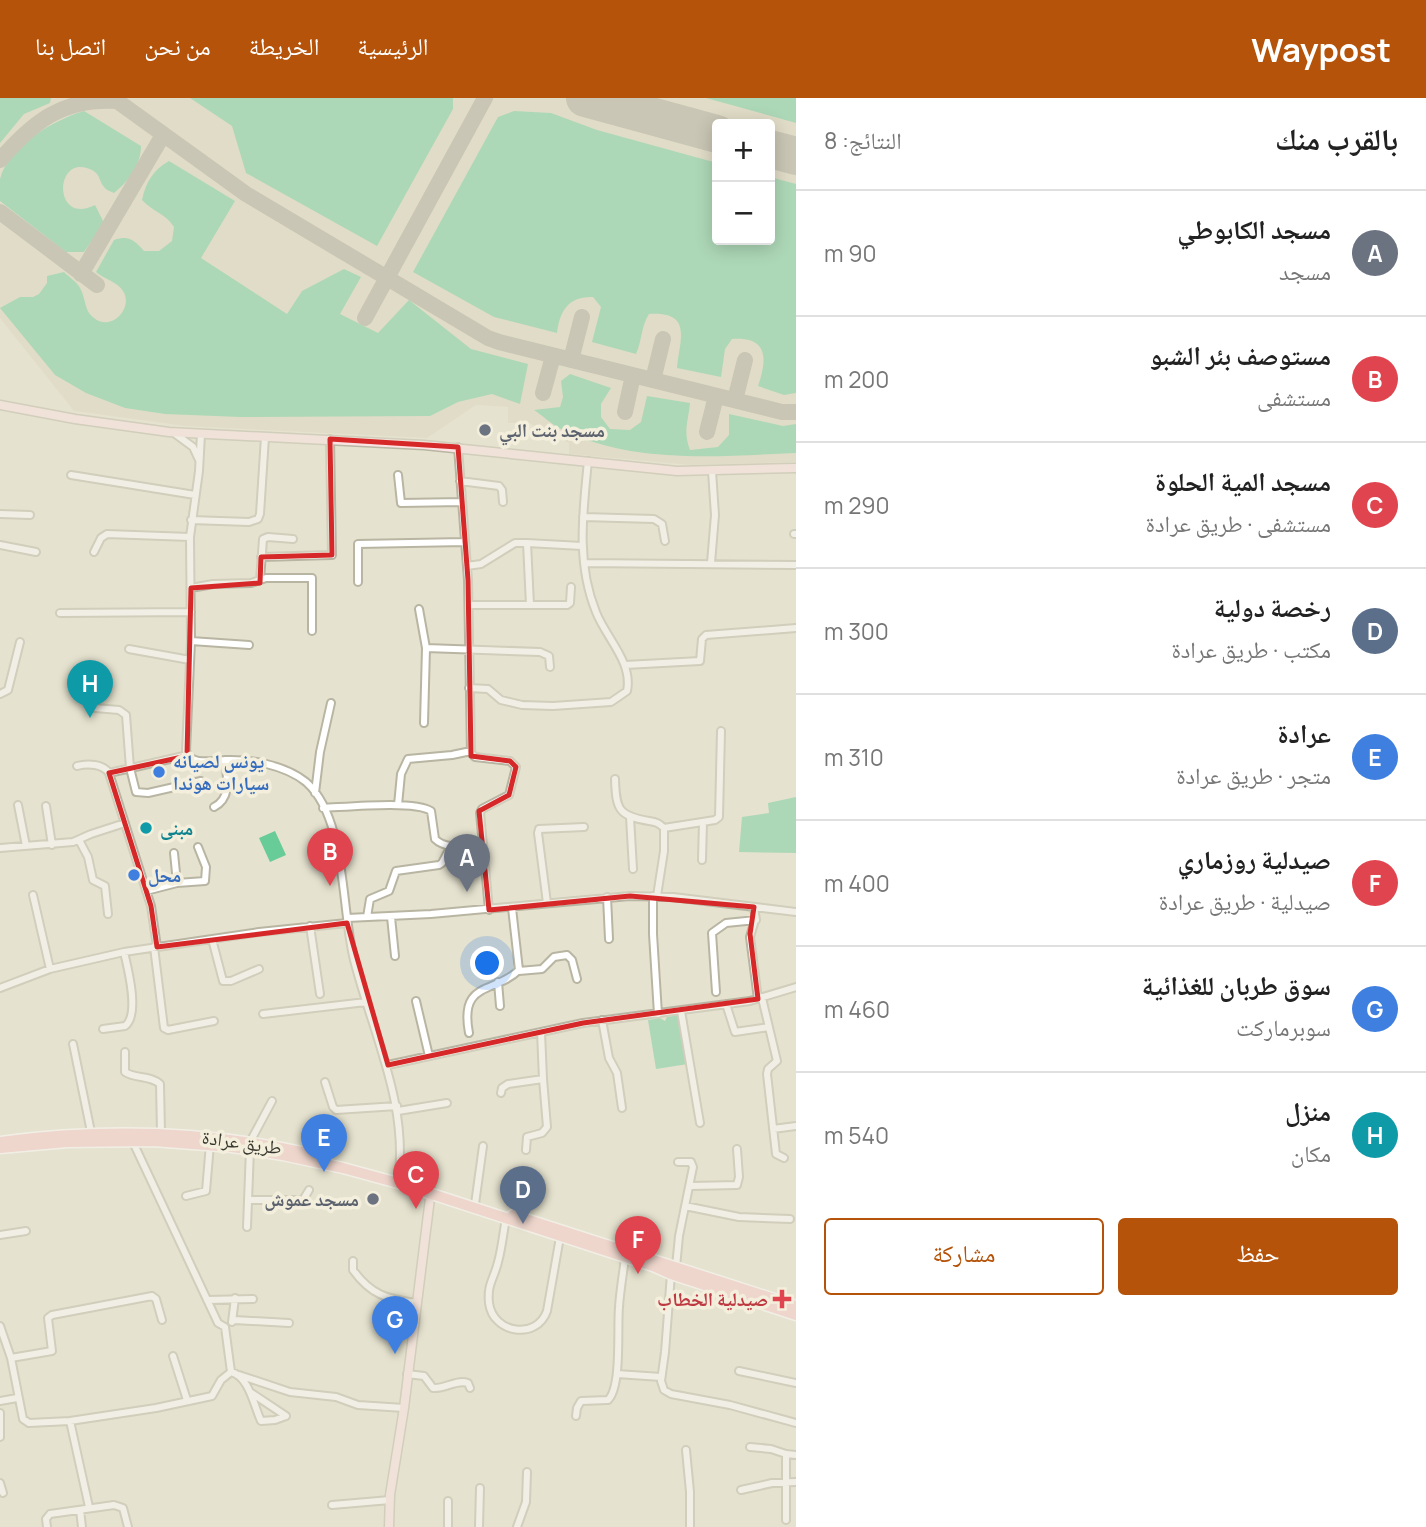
<!DOCTYPE html>
<html lang="ar">
<head>
<meta charset="utf-8">
<style>
  body { margin:0; font-family:Manrope,"Noto Naskh Arabic",sans-serif; background:#f2f2f2; color:#222; direction:rtl }
  .controls { position:absolute; right:21px; top:21px; display:grid; overflow:hidden; border-radius:7px; box-shadow:0 4px 18px #0003 }
  .controls button { width:63px; height:63px; display:grid; place-items:center; padding:0; border:0; border-bottom:2px solid #e0e0e0; background:#fff; color:#222; font:35px sans-serif }
  .you { position:absolute; left:488px; top:866px; width:24px; height:24px; margin:-18px; border:5px solid #fff; border-radius:50%; background:#1a73e8; box-shadow:0 0 0 10px #1a73e833 }
  .badge { display:grid; place-items:center; width:46px; height:46px; border-radius:50%; background:#b45309; color:#fff; font-size:23px; font-weight:700 }
  .pin { position:absolute; translate:-50% -58px; filter:drop-shadow(0 2px 4px #0008) }
  .pin::after { content:''; position:absolute; top:37px; width:24px; height:21px; background:inherit; clip-path:polygon(0 0,100% 0,50% 100%) }
  .list { margin:0; padding:0; list-style:none }
  h2 { display:flex; justify-content:space-between; align-items:center; height:91px; margin:0; padding:0 28px; font-size:30px }
  h2 small { font-size:23px; font-weight:400; color:#767676 }
  .list li { display:grid; grid-template-columns:46px 1fr auto; gap:21px; align-items:center; box-sizing:border-box; height:126px; padding:0 28px; border-top:2px solid #e0e0e0 }
  .list b { display:block; font-size:26px; white-space:nowrap }
  .list p { margin:0; font-size:23px; white-space:nowrap; color:#767676 }
  .list em { font-size:23px; font-style:normal; color:#767676 }
  .actions { display:flex; gap:14px; padding:21px 28px }
  .actions a { flex:1; padding:16px 0; border:2px solid #b45309; border-radius:7px; text-align:center; font-size:24px; color:#b45309 }
  .actions .main { background:#b45309; color:#fff }
  .map { position:relative; flex:none; width:796px; height:1429px; overflow:hidden; direction:ltr }
  header { display:flex; align-items:center; gap:42px; box-sizing:border-box; height:98px; padding:0 35px; background:#b45309; color:#fff }
  header strong { font-size:33px }
  nav { display:flex; gap:38px; margin-inline-start:auto; font-size:24px }
  main { display:flex }
  aside { flex:1; background:#fff }
  .map>svg:first-child { display:block }
  .built { fill:#dbd6bc; fill-rule:evenodd }
  .green { fill:#68cc99 }
  .lines { fill:none; stroke-linecap:round; stroke-linejoin:round }
  .taxiway { stroke:#a7a496; stroke-width:16 }
  .runway { stroke:#a7a496; stroke-width:38 }
  .street-casing { stroke:#b9b5a3; stroke-width:10 }
  .secondary-casing { stroke:#b9b5a3; stroke-width:11 }
  .primary-casing { stroke:#fff; stroke-width:13 }
  .street { stroke:#fff; stroke-width:6 }
  .secondary { stroke:#fce3e3; stroke-width:8 }
  .primary { stroke:#f8c7c8; stroke-width:10 }
  .marked { fill:none; stroke:#d62828; stroke-width:5; stroke-linejoin:round }
  .worship-dot { fill:#6b7280; stroke:#f3efdc; stroke-width:2.5 }
  .shop-dot { fill:#3f7fe0; stroke:#f3efdc; stroke-width:2.5 }
  .culture-dot { fill:#0f9aa8; stroke:#f3efdc; stroke-width:2.5 }
  .health-dot { fill:#e0444e; stroke:#f3efdc; stroke-width:2.5 }
  .labels { text-anchor:middle; dominant-baseline:central; stroke-width:7; stroke-linejoin:round; paint-order:stroke }
  .worship-label { font-size:19px; font-weight:bold; fill:#5b616d; stroke:#f3efdc; text-anchor:start }
  .shop-label { font-size:19px; font-weight:bold; fill:#366cbe; stroke:#f3efdc; text-anchor:start }
  .culture-label { font-size:19px; font-weight:bold; fill:#0d838f; stroke:#f3efdc; text-anchor:start }
  .street-label { font-size:19px; fill:#38372f; stroke:#f3efdc }
  .health-label { font-size:19px; font-weight:bold; fill:#be3a42; stroke:#f3efdc; text-anchor:end }
</style>
</head>
<body>
<header>
<strong>Waypost</strong>
<nav><a>الرئيسية</a><a>الخريطة</a><a>من نحن</a><a>اتصل بنا</a></nav>
</header>
<main>
<aside>
<h2>بالقرب منك<small>النتائج: 8</small></h2>
<ul class="list">
<li><span class="badge" style="background:#6b7280">A</span><div><b>مسجد الكابوطي</b><p>مسجد</p></div><em>90 m</em></li>
<li><span class="badge" style="background:#e0444e">B</span><div><b>مستوصف بئر الشبو</b><p>مستشفى</p></div><em>200 m</em></li>
<li><span class="badge" style="background:#e0444e">C</span><div><b>مسجد المية الحلوة</b><p>مستشفى · طريق عرادة</p></div><em>290 m</em></li>
<li><span class="badge" style="background:#5c6f8a">D</span><div><b>رخصة دولية</b><p>مكتب · طريق عرادة</p></div><em>300 m</em></li>
<li><span class="badge" style="background:#3f7fe0">E</span><div><b>عرادة</b><p>متجر · طريق عرادة</p></div><em>310 m</em></li>
<li><span class="badge" style="background:#e0444e">F</span><div><b>صيدلية روزماري</b><p>صيدلية · طريق عرادة</p></div><em>400 m</em></li>
<li><span class="badge" style="background:#3f7fe0">G</span><div><b>سوق طربان للغذائية</b><p>سوبرماركت</p></div><em>460 m</em></li>
<li><span class="badge" style="background:#0f9aa8">H</span><div><b>منزل</b><p>مكان</p></div><em>540 m</em></li>
</ul>
<div class="actions"><a class="main">حفظ</a><a>مشاركة</a></div>
</aside>
<div class="map">
<svg width="796" height="1429" viewBox="0 0 796 1429">
  <rect width="100%" height="100%" fill="#e5e2cf"/>
  <path class="built" d="M0,0H796V364L691,367L569,356V345L545,335L530,325H508V309L476,307L427,340L186,328L74,313L0,220ZM717,26H770V142H717Z"/>
  <path class="green" d="M0,0H51L50,5L24,16L0,45Z
    M190,0H453V11L377,148L246,75L232,28Z
    M706,0H796V25Z
    M84,13L141,48C141,67 128,84 114,95C110,93 106,92 104,89C99,83 100,76 92,72C54,53 52,129 95,107L104,125L84,154H66L0,103C0,96 0,87 0,81C9,47 54,22 84,13Z
    M514,13L551,15L597,32L717,65V142H770V79L796,86V295L784,297L758,288C767,262 769,238 732,241L725,251L721,279L677,270C679,243 694,213 649,216C641,228 642,243 636,256L592,244L601,209L593,199C569,198 560,212 557,235L494,219L413,174L498,19Z
    M169,63L235,103L201,160L287,216L302,193L344,171L361,179L340,216L378,235L409,202L471,251L528,266L520,306L492,296L458,304L430,318L240,319L165,316L125,310L86,295L55,277L0,210L20,199H33L39,196L47,185V178L64,174C69,179 77,184 80,190C86,200 84,213 94,220C111,234 134,210 123,193C118,184 104,181 96,174L114,142C129,137 134,142 144,153H159L172,143L174,129C165,115 153,114 142,102C146,84 153,72 169,63Z
    M570,276L611,290L601,306V319L610,331L630,332L641,324L647,298L690,305C688,325 683,333 690,352L718,349L729,337V316L783,328L796,326V355C719,358 633,367 561,331C551,326 543,318 534,312L560,309L563,299L561,283Z
    M796,699V755L739,754L742,719L769,715L768,705Z
    M275,733L286,757L270,764L259,740Z
    M679,917L688,966L656,971L648,922L660,920L665,923L667,919Z"/>
  <g class="lines">
    <path class="taxiway" d="M113,0L246,96L488,240L499,244L782,314H796
      M0,62C33,24 62,0 117,3
      M0,114L97,187
      M81,176L163,37
      M365,220L485,0
      M571,262L582,219
      M653,282L663,241
      M543,295L553,258
      M735,302L745,262
      M625,314L633,277
      M707,334L716,298"/>
    <path class="runway" d="M585,0L717,36
      M770,51L796,58"/>
    <defs>
      <path id="street" d="M174,335L193,349L199,362
        M201,336L199,373L190,439L191,543L186,653C188,657 188,659 193,661C202,666 215,662 225,662C251,661 285,667 306,684C347,720 341,812 354,862C373,937 409,1006 398,1085
        M458,349L468,482L471,655L475,659L510,663L516,669L509,697L482,711L480,715L489,812
        M71,377L195,397
        M398,377L401,405L462,404
        M460,383L499,388L502,392L503,404
        M0,416L30,417
        M583,419L654,421L662,426L665,443
        M191,422L249,424L258,421L260,416L265,339
        M794,436H796
        M0,447L36,454
        M94,454L101,440L107,436L190,439
        M261,459L332,457L330,341
        M584,465L796,467
        M711,465L715,417L712,373
        M467,468L481,466L515,445H527
        M260,482L263,441L268,439L293,441
        M358,484V446L464,444
        M191,490L213,486L251,485L266,480H312V533
        M469,507H567L570,505L571,489
        M530,507L527,445L582,448
        M419,511L426,550
        M60,515L191,514
        M191,543L249,547
        M129,551L190,562
        M625,567L700,563L702,541L706,537L796,530
        M469,590L488,591L501,602L522,607L553,608L611,604L627,593C633,564 606,540 596,514C576,465 583,414 588,363
        M0,596L8,592L20,544
        M95,610L119,612L126,617L130,670L136,694L148,695L201,683
        M424,625L426,550L540,554L549,558L550,569
        M77,668C88,665 103,666 109,675
        M615,681C616,711 618,718 649,723C656,724 659,725 664,730
        M315,695L320,654L331,605
        M18,707L26,748
        M398,707L401,676L408,661L452,657L471,653
        M46,708L52,747
        M214,709C232,700 227,679 225,662
        M323,710C346,709 415,702 431,713L435,741C446,752 467,748 482,748
        M630,719L633,771
        M79,742L88,759L93,782L105,788L108,816
        M0,750L73,744L91,736L125,725
        M174,755L177,785
        M702,762L703,724
        M146,793L177,785L205,783L206,769L198,749
        M33,797L50,871
        M653,798V836L658,916
        M657,798L664,753V730L715,722L719,719L721,633
        M607,799L609,841
        M547,805L538,735L539,731L584,729
        M367,819L370,801L389,793L396,773L439,767L442,765L451,748
        M391,819L395,858
        M347,820L431,816L630,798L673,799L796,814
        M755,822L750,839L758,901
        M310,828L320,896
        M212,841L223,883H231L259,871
        M154,849L164,930L168,932L214,923
        M157,849L151,808L109,675L188,657
        M519,873L542,871L554,859L567,857L572,862L577,881
        M498,884L500,908
        M0,890L50,871L124,854L259,834L347,825
        M716,894L712,835L726,825L756,822L754,809
        M762,900L777,963L768,971L767,976L776,1056L784,1060
        M416,903L429,958
        M726,906L735,934L769,929
        M681,913L700,1025
        M263,916L366,904
        M602,922L609,960L617,975L622,1010
        M103,931L125,928C140,917 128,871 124,854
        M469,935C459,882 495,896 519,872L512,810
        M73,946L91,1034
        M125,954V974C135,981 150,977 160,986L161,1035
        M388,967L583,925L750,903L796,889
        M325,984L333,1009L336,1012L397,1008
        M501,995L502,990L508,986L543,981L541,934
        M398,1013L447,1005
        M773,1031L796,1028
        M132,1042L218,1225L225,1229L231,1274C249,1278 254,1308 261,1323L275,1322L286,1318
        M250,1044L272,1003
        M526,1052L527,1039L542,1035L547,1029L543,981
        M690,1088L737,1087L739,1079L737,1051
        M186,1098L206,1093L210,1046
        M248,1102H303L309,1092
        M475,1106L483,1048
        M685,1108L739,1119L790,1121
        M506,1121C503,1135 502,1150 498,1164C494,1181 487,1186 489,1205C493,1236 537,1242 547,1213L560,1139
        M247,1129L250,1051
        M0,1137L26,1133
        M353,1163V1172C371,1197 387,1201 416,1205
        M676,1169L679,1138L693,1069L691,1064H678
        M671,1176L665,1254L661,1283L664,1292L671,1296L730,1307L796,1325
        M207,1202L253,1201
        M234,1222L289,1225
        M232,1224L235,1200
        M0,1228L11,1260L23,1321L29,1325L70,1323L89,1409
        M173,1258L187,1302
        M11,1260L52,1253L48,1220L52,1217L152,1198L156,1201L162,1222
        M739,1273L796,1285
        M407,1276L424,1278L433,1290C446,1291 456,1281 468,1285L470,1290
        M617,1276L661,1279
        M239,1277L290,1294L336,1299L358,1307L404,1310
        M250,1294L286,1318
        M0,1303L17,1300
        M0,1315V1339
        M576,1318L577,1310L581,1303L608,1302C622,1289 617,1230 619,1209C620,1193 623,1176 625,1160
        M70,1323L156,1310L212,1298L221,1282L231,1274
        M750,1349L771,1351L786,1356L796,1357
        M686,1352L690,1394V1429
        M786,1356V1422
        M0,1385L3,1395
        M741,1392L772,1385L796,1384
        M332,1407L390,1402
        M80,1412L82,1429
        M47,1429L46,1421L50,1416L114,1407L123,1410L128,1429
        M448,1429V1403
        M479,1429L480,1390
        M517,1429L526,1404L527,1374"/>
      <path id="secondary" d="M0,307L75,321L169,334L424,347L677,373L796,370
        M389,1429L390,1397L404,1310L431,1092"/>
      <path id="primary" d="M0,1044C105,1030 208,1033 311,1056
        M0,1050L67,1044L153,1043L232,1049L283,1057L343,1070L398,1085L653,1168L671,1176L796,1217
        M513,1117L796,1208"/>
    </defs>
    <use href="#street" class="street-casing"/>
    <use href="#secondary" class="secondary-casing"/>
    <use href="#primary" class="primary-casing"/>
    <use href="#street" class="street"/>
    <use href="#secondary" class="secondary"/>
    <use href="#primary" class="primary"/>
  </g>
  <path d="M0 0H796V1429H0ZM330,341L458,349L468,482L471,658L510,663L516,669L509,697L479,713L489,812L630,798L754,809L750,836L758,901L583,925L388,967L347,825L157,849L151,808L109,675L187,658L191,490L260,485L261,459L332,457Z" fill="#e5e2cf" fill-opacity=".55" fill-rule="evenodd"/>
  <path class="marked" d="M330,341L458,349L468,482L471,658L510,663L516,669L509,697L479,713L489,812L630,798L754,809L750,836L758,901L583,925L388,967L347,825L157,849L151,808L109,675L187,658L191,490L260,485L261,459L332,457Z"/>
  <g class="worship-dot">
    <circle cx="485" cy="332" r="7"/>
    <circle cx="373" cy="1101" r="7"/>
  </g>
  <g class="shop-dot">
    <circle cx="159" cy="674" r="7"/>
    <circle cx="134" cy="777" r="7"/>
  </g>
  <circle class="culture-dot" cx="146" cy="730" r="7"/>
  <path class="health-dot" d="M778.5 1190.5h7v7h7v7h-7v7h-7v-7h-7v-7h7z"/>
  <g class="labels">
    <g class="worship-label">
      <text x="499" y="332">مسجد بنت البي</text>
      <text x="359" y="1101" text-anchor="end">مسجد عموش</text>
    </g>
    <g class="shop-label">
      <text x="173" y="663">يونس لصيانه<tspan x="173" dy="22">سيارات هوندا</tspan></text>
      <text x="148" y="777">محل</text>
    </g>
    <g class="culture-label">
      <text x="160" y="730">مبنى</text>
    </g>
    <g class="street-label">
      <text transform="translate(242 1044) rotate(8)">طريق عرادة</text>
    </g>
    <g class="health-label">
      <text x="768" y="1201">صيدلية الخطاب</text>
    </g>
  </g>
</svg>
<div class="controls">
<button>+</button>
<button>−</button>
</div>
<div class="you"></div>
<div class="pin badge" style="left:467px;top:794px;background:#6b7280">A</div>
<div class="pin badge" style="left:330px;top:788px;background:#e0444e">B</div>
<div class="pin badge" style="left:416px;top:1111px;background:#e0444e">C</div>
<div class="pin badge" style="left:523px;top:1126px;background:#5c6f8a">D</div>
<div class="pin badge" style="left:324px;top:1074px;background:#3f7fe0">E</div>
<div class="pin badge" style="left:638px;top:1176px;background:#e0444e">F</div>
<div class="pin badge" style="left:395px;top:1256px;background:#3f7fe0">G</div>
<div class="pin badge" style="left:90px;top:620px;background:#0f9aa8">H</div>
</div>
</main>
</body>
</html>
